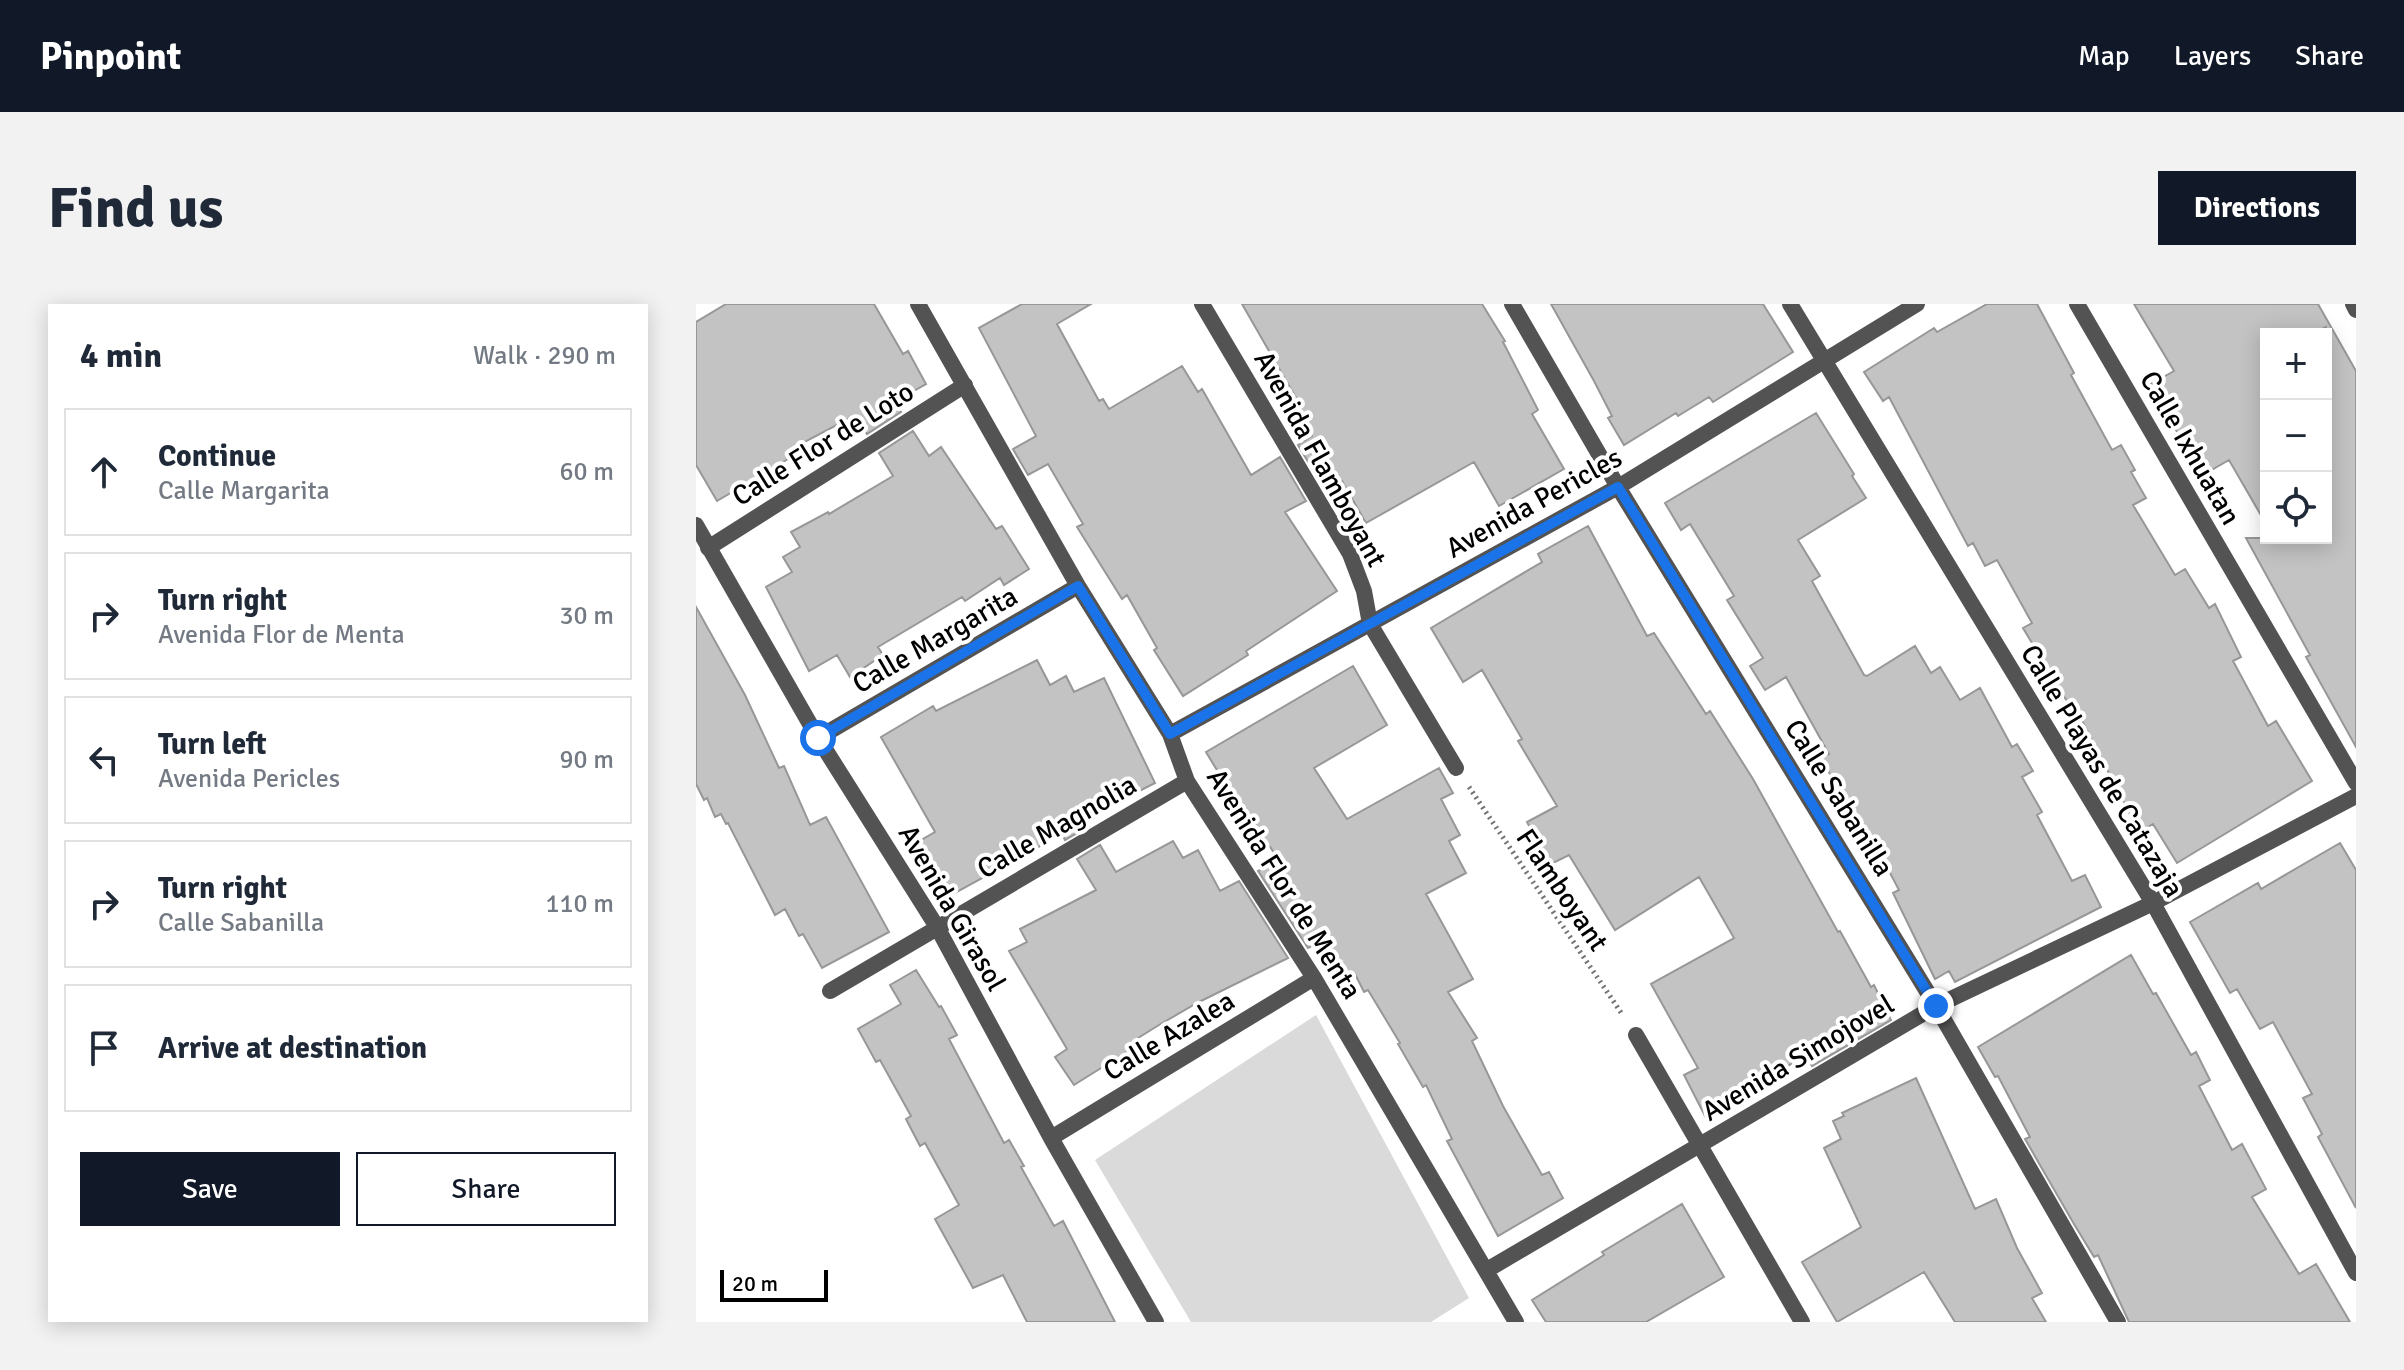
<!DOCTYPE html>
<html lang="en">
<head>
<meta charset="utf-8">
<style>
  body { margin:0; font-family:Signika,sans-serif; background:#f2f2f3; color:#1f2937 }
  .controls { position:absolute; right:24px; top:24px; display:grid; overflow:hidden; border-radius:0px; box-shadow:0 4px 20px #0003 }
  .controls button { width:72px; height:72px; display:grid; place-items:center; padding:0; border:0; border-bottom:2px solid #e0e1e3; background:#fff; color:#1f2937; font:40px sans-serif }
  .scale { position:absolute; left:24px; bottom:20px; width:108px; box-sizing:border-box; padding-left:8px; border:4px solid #000; border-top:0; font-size:22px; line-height:28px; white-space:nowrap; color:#000; -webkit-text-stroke:6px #fff; paint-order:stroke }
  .stop { position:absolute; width:24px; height:24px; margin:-18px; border:6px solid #1a73e8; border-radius:50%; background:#fff }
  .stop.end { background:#1a73e8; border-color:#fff; box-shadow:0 2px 8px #0008 }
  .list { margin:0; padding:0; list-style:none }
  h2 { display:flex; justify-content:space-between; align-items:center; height:104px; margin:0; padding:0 32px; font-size:34px }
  h2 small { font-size:26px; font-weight:400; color:#747a83 }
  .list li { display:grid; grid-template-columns:52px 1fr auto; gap:24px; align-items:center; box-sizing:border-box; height:128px; margin:0 16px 16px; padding:0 16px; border:2px solid #e0e1e3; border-radius:0px }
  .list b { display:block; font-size:30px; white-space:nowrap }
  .list p { margin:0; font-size:26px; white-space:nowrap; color:#747a83 }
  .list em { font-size:26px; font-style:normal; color:#747a83 }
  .actions { display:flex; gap:16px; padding:24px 32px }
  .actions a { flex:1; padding:18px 0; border:2px solid #111827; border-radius:0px; text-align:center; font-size:28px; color:#111827 }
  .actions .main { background:#111827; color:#fff }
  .icon { flex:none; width:44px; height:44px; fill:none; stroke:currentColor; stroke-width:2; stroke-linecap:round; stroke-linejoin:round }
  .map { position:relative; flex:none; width:1660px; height:1018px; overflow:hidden; border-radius:0px }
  header { display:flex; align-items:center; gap:48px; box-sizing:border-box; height:112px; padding:0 40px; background:#111827; color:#fff }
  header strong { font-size:38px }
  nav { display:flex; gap:44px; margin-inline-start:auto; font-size:28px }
  .intro { display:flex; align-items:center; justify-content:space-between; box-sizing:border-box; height:192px; padding:0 48px }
  h1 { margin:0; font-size:56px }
  .button { padding:20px 36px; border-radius:0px; background:#111827; color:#fff; font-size:28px; font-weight:700 }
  main { display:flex; gap:48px; padding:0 48px }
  aside { flex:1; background:#fff; border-radius:0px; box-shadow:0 4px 20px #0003 }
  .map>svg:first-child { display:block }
  .green { fill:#dadada }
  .building { fill:#c3c3c3; stroke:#979797; stroke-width:2 }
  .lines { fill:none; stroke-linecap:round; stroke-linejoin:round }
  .path { stroke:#757575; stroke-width:5; stroke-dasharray:2 4; stroke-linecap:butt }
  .street { stroke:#535353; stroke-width:16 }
  .route { stroke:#1a73e8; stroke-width:10 }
  .labels { text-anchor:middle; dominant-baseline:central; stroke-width:8; stroke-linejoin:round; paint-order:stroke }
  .street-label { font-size:28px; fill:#000; stroke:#fff }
</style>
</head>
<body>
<header>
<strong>Pinpoint</strong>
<nav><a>Map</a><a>Layers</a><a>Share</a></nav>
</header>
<div class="intro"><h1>Find us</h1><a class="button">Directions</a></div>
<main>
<aside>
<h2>4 min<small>Walk · 290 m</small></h2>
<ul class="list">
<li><svg class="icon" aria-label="ahead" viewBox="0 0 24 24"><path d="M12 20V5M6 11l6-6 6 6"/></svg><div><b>Continue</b><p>Calle Margarita</p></div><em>60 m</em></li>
<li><svg class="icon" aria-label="right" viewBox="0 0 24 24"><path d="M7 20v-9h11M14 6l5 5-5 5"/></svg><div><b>Turn right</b><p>Avenida Flor de Menta</p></div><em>30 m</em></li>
<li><svg class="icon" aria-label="left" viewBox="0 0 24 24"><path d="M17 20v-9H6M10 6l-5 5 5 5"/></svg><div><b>Turn left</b><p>Avenida Pericles</p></div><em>90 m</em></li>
<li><svg class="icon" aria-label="right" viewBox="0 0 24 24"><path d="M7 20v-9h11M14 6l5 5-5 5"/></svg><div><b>Turn right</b><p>Calle Sabanilla</p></div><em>110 m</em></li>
<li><svg class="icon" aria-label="arrive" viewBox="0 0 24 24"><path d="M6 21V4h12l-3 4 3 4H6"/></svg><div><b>Arrive at destination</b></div></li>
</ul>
<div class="actions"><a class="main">Save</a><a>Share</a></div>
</aside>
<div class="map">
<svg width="1660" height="1018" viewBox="0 0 1660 1018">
  <rect width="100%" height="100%" fill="#fff"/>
  <path class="green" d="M620,711L773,994L735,1018H495L399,856Z"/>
  <path class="building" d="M30,0H178L207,50L212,47L230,80L198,98L205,108L171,130L163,118L158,120L154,114L95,145L99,151L21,197L0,161V18Z
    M326,0H395L361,20L403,97L407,95L413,105L486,62L502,88L506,85L555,171L584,153L610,197L589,208L641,287L550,347L552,351L487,392L458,346L461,344L431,291L426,295L381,223L387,220L352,160L332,171L317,145L340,132L283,24Z
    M546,0H786L809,37L807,38L842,106L836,110L868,165L803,202L778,158L670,219L646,177L629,186L602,141L616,132L595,96L600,94Z
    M855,0H1067L1097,48L1017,98L1013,93L982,112L980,109L928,141L912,114L916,112L898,77Z
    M1291,0H1341L1378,69L1375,71L1416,146L1425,141L1439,166L1435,168L1450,194L1437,201L1479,271L1489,265L1513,304L1519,300L1545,353L1537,357L1572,422L1580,417L1616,477L1481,559L1457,520L1443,528L1376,397L1372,399L1327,324L1336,319L1301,256L1289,262L1277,239L1272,242L1193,93L1187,97L1168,68L1238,24L1241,28Z
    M1438,0H1622L1660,67V443L1610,353L1614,351L1550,234H1630V23L1617,30H1570V220L1533,156L1505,172L1455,80L1478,67Z
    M1120,109L1158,170L1156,172L1170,194L1102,236L1124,272L1116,277L1168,371L1171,372L1219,342L1235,369L1244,363L1264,396L1284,384L1316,443L1321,440L1337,467L1326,473L1346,508L1341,511L1376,577L1389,571L1405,603L1259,678L1253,667L1239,675L1197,589L1203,586L1173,529L1168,532L1125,454L1133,450L1090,373L1069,386L1054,362L1067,354L1031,296L1038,292L994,220L985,226L969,199Z
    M217,127L233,152L245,143L300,225L306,222L333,265L308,281L304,274L269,297L266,293L182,343L187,351L154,373L141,351L113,367L70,283L96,268L87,253L104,243L95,228L132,208L133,210L197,172L183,149Z
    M892,222L951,332L958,329L1010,410L1014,407L1057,475L1142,628L1144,627L1175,683L1178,681L1195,716L1116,762L1110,751L1048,789L1050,794L1010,814L988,771L1002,764L955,680L1038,634L1003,573L919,626L873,551L853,561L831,518L861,502L822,437L826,435L786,366L767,378L735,324L846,258L842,250Z
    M0,303L49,391L83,464L88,462L114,521L130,513L193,628L126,664L107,630L103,632L89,605L79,611L32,519L30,520L25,510L19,513L11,494L8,496L0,480Z
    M341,356L354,381L370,372L378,388L408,374L459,479L388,515L393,522L369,536L366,530L250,594L220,539L239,528L185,433L237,402L240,407Z
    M657,362L691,421L618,464L651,515L743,464L757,489L745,495L764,531L753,537L770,569L730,590L777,675L752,688L781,734L776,737L807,802L846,871L853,868L867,894L802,932L751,837L756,835L730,781L727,783L702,740L704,739L672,686L668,688L659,670L647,677L624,638L612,644L562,567L583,557L549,503L545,506L510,448Z
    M477,537L487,554L502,546L524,587L543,577L592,654L501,699L463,721L434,739L437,744L378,781L359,753L371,745L313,647L331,638L324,625L400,586L381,555L404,541L420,568Z
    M1644,539L1660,566V904L1622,833L1626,830L1607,794L1616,790L1577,718L1564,725L1541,685L1534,689L1494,618L1562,579L1565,585Z
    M1435,651L1457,690L1460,689L1495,751L1500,748L1514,776L1503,782L1536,846L1546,840L1570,885L1556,893L1603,970L1620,960L1654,1018H1433L1402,951L1398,953L1378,920L1329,835L1334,833L1302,772L1299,773L1282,743Z
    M220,666L243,703L245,702L261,731L253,735L308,839L313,836L328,862L325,863L358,922L367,917L419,1018H331L307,971L277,984L239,915L263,901L229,839L224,842L210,815L215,812L184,756L180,758L162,725L205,700L194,681Z
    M1220,774L1279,905L1300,895L1321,944L1346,989L1336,994L1350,1018H1259L1228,968L1141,1018L1106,958L1165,923L1128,844L1145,835L1137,817L1148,812L1146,809Z
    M986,900L1028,973L950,1018H850L836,996L908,951L906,948Z"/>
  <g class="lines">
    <path class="path" d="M773,483L926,710"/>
    <path class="street" d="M222,0L382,282L474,430L491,477L618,674L820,1018
      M506,0L654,250L668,287L674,320L760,464
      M816,0L922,183L1240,702L1422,1018
      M1094,0L1457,599L1660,969
      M1381,0L1660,479
      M1657,0L1660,6
      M0,221L122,434L241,623L355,834L460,1018
      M12,244L269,81
      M474,430L922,183L1221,0
      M122,434L382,282
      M134,687L491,477
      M940,731L1106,1018
      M355,834L618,674
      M791,966L1240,702L1457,599L1660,492"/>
  </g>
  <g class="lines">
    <path class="route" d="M122,434L382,282L474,430L922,183L1240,702"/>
  </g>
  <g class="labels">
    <g class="street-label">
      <text transform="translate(127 140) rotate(-32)">Calle Flor de Loto</text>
      <text transform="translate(1494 144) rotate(60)">Calle Ixhuatan</text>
      <text transform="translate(624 155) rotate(61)">Avenida Flamboyant</text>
      <text transform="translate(838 199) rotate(-29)">Avenida Pericles</text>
      <text transform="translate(239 336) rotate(-30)">Calle Margarita</text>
      <text transform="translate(1406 467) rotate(59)">Calle Playas de Catazaja</text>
      <text transform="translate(1143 494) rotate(58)">Calle Sabanilla</text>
      <text transform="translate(361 523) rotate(-30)">Calle Magnolia</text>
      <text transform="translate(588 580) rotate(58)">Avenida Flor de Menta</text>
      <text transform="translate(866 586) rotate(56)">Flamboyant</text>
      <text transform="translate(256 604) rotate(60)">Avenida Girasol</text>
      <text transform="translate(473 732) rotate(-31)">Calle Azalea</text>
      <text transform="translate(1102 754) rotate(-31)">Avenida Simojovel</text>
    </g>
  </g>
</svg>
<div class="controls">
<button>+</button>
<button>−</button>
<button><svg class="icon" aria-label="locate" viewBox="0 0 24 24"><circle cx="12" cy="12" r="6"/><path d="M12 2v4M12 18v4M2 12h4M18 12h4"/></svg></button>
</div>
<div class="scale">20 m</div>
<div class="stop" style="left:122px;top:434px"></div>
<div class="stop end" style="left:1240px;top:702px"></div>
</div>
</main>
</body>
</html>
